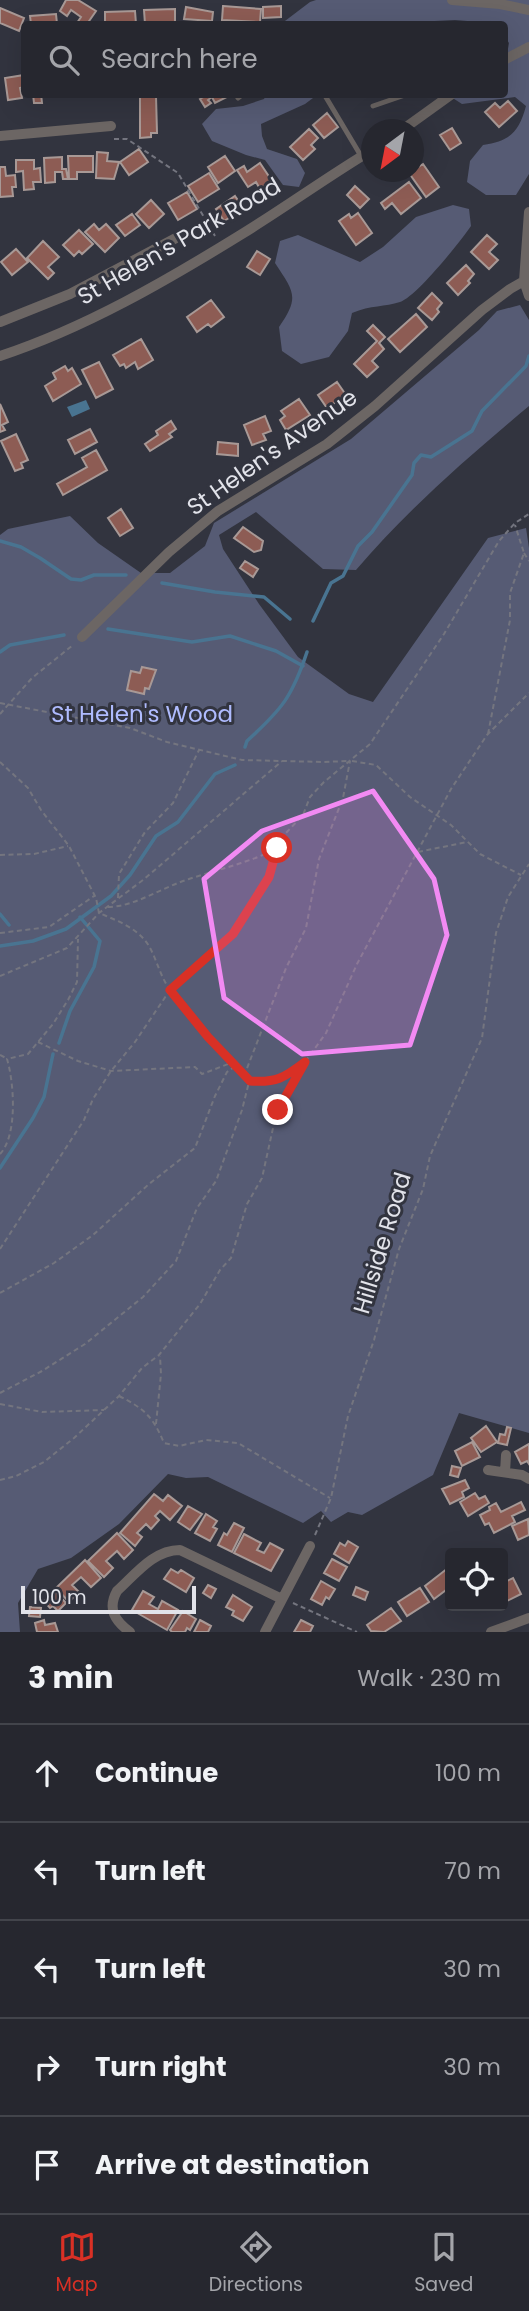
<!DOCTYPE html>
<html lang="en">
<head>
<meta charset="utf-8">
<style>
  body { margin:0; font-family:Poppins,sans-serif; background:#32333b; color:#f1f3f6 }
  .controls { position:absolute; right:21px; bottom:21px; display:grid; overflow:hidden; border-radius:7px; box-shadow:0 7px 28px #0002 }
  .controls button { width:63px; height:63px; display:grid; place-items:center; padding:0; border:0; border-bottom:2px solid #42444b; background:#26272f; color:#f1f3f6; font:35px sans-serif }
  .compass { position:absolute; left:361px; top:119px; width:63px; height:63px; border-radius:50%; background:#26272f; box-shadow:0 7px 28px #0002; rotate:212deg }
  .scale { position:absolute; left:21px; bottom:18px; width:175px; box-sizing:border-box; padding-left:7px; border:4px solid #e2e3ea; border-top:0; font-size:19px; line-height:24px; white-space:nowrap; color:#e2e3ea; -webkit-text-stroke:5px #32343f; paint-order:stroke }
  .stop { position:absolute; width:21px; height:21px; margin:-16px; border:5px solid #d93025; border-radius:50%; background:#fff }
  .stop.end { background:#d93025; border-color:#fff; box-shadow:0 2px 7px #0008 }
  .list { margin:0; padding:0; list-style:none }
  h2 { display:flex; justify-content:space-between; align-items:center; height:91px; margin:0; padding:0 28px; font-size:30px }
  h2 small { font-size:23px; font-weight:400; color:#a4a5aa }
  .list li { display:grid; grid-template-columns:46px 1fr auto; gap:21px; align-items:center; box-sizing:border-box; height:98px; padding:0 28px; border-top:2px solid #42444b }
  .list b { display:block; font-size:26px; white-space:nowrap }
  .list em { font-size:23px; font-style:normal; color:#a4a5aa }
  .icon { flex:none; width:38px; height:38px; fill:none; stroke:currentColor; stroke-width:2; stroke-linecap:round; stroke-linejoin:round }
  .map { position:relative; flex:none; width:529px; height:1632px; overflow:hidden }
  .search { position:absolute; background:#26272f; box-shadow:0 7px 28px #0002; left:21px; right:21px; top:21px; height:77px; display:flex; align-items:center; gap:18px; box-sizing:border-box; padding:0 24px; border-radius:7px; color:#a4a5aa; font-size:26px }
  .sheet { height:581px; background:#26272f }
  nav { display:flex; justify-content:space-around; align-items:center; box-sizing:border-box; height:98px; border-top:2px solid #42444b; background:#26272f; font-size:19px; color:#a4a5aa }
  nav a { display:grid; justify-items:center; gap:4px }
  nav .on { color:#d93025 }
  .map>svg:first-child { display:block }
  .green { fill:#565b74 }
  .water { fill:#497491 }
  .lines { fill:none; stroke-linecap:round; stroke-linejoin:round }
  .stream { stroke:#497491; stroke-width:3.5 }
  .building { fill:#8d5c54; stroke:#a89996; stroke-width:2 }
  .path { stroke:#74757f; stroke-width:2; stroke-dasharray:5 3.5; stroke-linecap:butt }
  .service { stroke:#6c6664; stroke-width:5 }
  .minor { stroke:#6c6664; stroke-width:10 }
  .route { stroke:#d93025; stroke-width:9 }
  .marked { fill:#f28af3; fill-opacity:0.2; stroke:#f28af3; stroke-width:5; stroke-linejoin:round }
  .labels { text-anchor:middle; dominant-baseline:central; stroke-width:6; stroke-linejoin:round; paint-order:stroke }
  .street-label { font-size:23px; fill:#e2e3ea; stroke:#32343f }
  .park-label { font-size:23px; fill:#afbbfe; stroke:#32343f }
</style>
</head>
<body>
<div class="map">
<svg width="529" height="1632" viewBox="0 0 529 1632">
  <rect width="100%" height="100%" fill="#32343f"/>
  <path class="green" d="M316,0H529V174L516,195H486L467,182L470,161L483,145C510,141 519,132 526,106L515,97L462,104L448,95L504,94L505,66L509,43L505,37L504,24L455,20L395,23L356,21L342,24H281L310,2Z
    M266,95H317L305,104L261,124L262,136L267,149L297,159L305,173L299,187L283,185L265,160L246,155L212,141L202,124L216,109L243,106L264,99Z
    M453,205L469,209L471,226C460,242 416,297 400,302C385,307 371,305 352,313L348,331L329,357L301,364L282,351L279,327C300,297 294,292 275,263L280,241L298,235L360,262L383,247L416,217Z
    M520,305L529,320V406C468,457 408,509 356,570L323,569L256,512L219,535L223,549L259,604L298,657L349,694L373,702L488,538L526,528L529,548V1433L459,1413L433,1475L362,1515L348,1512L331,1522L321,1511L303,1523L208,1477L186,1478L168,1474L119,1524L71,1558L38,1569L18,1603L20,1632H0V535L8,529L70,516L98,543L141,573H170L205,546L214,523L351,439L479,330L497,311Z"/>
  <path class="water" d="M86,400L90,409L72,417L67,407Z"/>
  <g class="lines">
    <path class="stream" d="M0,541L21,547L40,558L71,579L81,580L94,575H126
      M162,583L215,592L264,597L290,619
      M313,621L331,583L343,576L358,546L372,532L412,475L414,463L421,455L431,457L472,431L482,411L526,366L529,356
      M108,629L192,642L230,636L276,651L303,666
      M0,652L10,645L64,635
      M245,747L247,741C282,709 292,697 307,652
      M0,914L9,925
      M0,946L33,941L66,929L111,896L130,875L156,836L178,822L215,774L235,765
      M59,1043L70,1011L94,967L100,941L80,917
      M0,1168L33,1118L44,1097L53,1054"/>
  </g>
  <path class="building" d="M66,0H78L96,11L87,24L77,23L81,17L71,10L67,16L60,11Z
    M223,6L261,9L260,22L222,20Z
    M281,6V17L263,18V7Z
    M186,7L213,12L212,21L184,19Z
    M0,8L24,18L19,31L0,23Z
    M175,9V23L145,24L144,10Z
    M135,11L136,24H105V12Z
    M56,14L57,24H31L30,16Z
    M24,75V87L20,88L22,98L8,100L5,78Z
    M33,94H41L42,103H34Z
    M209,94H229V96L215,103L212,97L208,100L211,103L205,107L200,99Z
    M140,96H156L157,133H151V137L140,138Z
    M508,101L517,111L499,127L485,112L495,103L500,108Z
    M327,113L338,127L324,138L313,125Z
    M452,128L461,143L450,150L440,135Z
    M309,129L318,138L311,145L315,149L303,160L290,147Z
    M139,149L148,162L129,175L120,162Z
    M97,152L108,153L107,161L119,162L114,179L96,178Z
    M68,156H93V172H77V179H69Z
    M225,156L235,171L218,183L208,167Z
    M62,157V169H66L68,179H63L62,172H55V182L45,183L44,158Z
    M16,160H34V169L40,168L41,182H33L34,189L24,190L23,171L16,172Z
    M260,163L272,181L260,189L256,182L248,187L237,170L244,166L247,172Z
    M423,164L439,187L426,197L409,173Z
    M0,167H5L6,176L15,175L16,187H12L13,196L0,197Z
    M209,173L219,189L198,202L188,186Z
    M409,182L421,198L401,214L392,203L385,209L381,203Z
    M355,186L369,199L360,208L347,195Z
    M187,192L197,209L178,220L168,203Z
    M235,196L244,209L224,221L216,209Z
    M151,200L164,214L149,228L136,214Z
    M358,213L372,233L356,245L339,221L349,214L351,218Z
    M132,214L140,225L125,236L116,225Z
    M94,224L99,230L106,224L119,238L105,252L85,232Z
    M79,230L93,244L82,254L79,251L74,256L63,245Z
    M487,235L497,244L489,252L498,260L489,269L471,252Z
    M43,241L59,257L48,267L54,273L48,279L27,258Z
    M16,249L28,262L12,275L1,262Z
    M257,251L270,259L260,275L247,267Z
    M466,265L474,274L468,281L470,283L458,295L447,283Z
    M432,293L442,303L437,309L439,312L432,320L418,308Z
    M211,300L224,317L211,327L208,324L197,332L187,317Z
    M416,314L427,327L400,352L388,339Z
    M373,325L385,337L379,343L384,349L372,361L378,367L367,377L354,364L377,341L367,331Z
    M141,339L153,360L138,369L135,362L126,368L124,364L120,366L113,355Z
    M99,362L113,389L96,398L82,370Z
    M65,366L68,371L72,368L81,384L53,401L45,386L56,379L53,373Z
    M337,382L346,395L327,408L318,395Z
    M299,399L310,415L286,430L280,420L285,416L281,411Z
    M0,404L8,422L2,425L5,430L0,432Z
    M265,416L271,431L263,434L266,440L252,445L244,425Z
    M171,421L176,429L169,434L172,437L150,451L145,444L158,435L156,431Z
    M90,429L97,442L75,454L68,440Z
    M16,434L28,460L21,463L23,468L15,471L1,441Z
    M218,442L238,444V456L217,454Z
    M96,450L107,470L63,495L57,484L87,467L82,458Z
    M121,509L133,528L120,536L108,518Z
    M243,527L263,541L261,550L254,552L234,538Z
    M245,561L258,569L253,577L240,568Z
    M142,667L156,670L149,689L145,688L144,694L127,690L131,671L140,673Z
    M486,1426L497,1442L481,1452L471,1438Z
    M507,1427L511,1428L507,1445L498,1443L500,1434L505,1435Z
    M472,1442L480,1457L462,1466L455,1451Z
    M529,1444V1464L527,1461L521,1464L515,1452Z
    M452,1466L461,1468L458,1477L450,1475Z
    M465,1480L469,1488L462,1492L464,1497L450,1504L442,1489Z
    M475,1493L479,1499L485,1496L489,1503L468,1516L460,1502Z
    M154,1494L163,1501L168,1495L182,1506L170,1520L160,1511L155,1516L159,1520L151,1529L146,1524L137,1533L142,1537L135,1546L120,1533Z
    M521,1502L525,1510L512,1516L515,1522L494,1533L489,1523L485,1525L480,1515L490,1510L489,1507L496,1503L501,1512Z
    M188,1506L202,1514L190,1530L178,1522Z
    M206,1514L217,1521L213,1527L217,1529L210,1541L195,1533Z
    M528,1519L529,1535L518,1540L512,1526Z
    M234,1523L244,1528L232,1552L218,1545L224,1533L227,1535Z
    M117,1533L133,1550L124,1559L117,1551L106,1561L113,1568L104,1577L88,1561Z
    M244,1534L261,1543L257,1550L264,1553L270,1543L283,1550L271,1571L234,1553Z
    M348,1541L358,1547L349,1563L334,1554L340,1543L345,1546Z
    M332,1559L347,1567L339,1581L324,1573Z
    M85,1560L101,1578L91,1587L81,1577L72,1585L79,1592L69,1602L56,1588Z
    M448,1568L450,1570V1587L434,1599L425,1586Z
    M171,1569L178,1573L181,1570L194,1578L186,1592L164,1579Z
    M513,1578L521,1594L503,1603V1583Z
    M321,1581L335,1589L329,1599L326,1597L322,1605L311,1599Z
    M208,1585L216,1589L211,1598L203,1593Z
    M356,1587L368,1592L365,1600L353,1595Z
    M420,1588L429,1602L407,1616L398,1602Z
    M55,1591L66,1603L58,1611L53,1606L50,1608L44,1601Z
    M143,1591L154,1597L149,1604L158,1609L162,1601L178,1610L167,1630L132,1610Z
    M233,1595L252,1607L243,1621L232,1615L234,1611L226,1607Z
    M30,1607L41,1608L40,1617L29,1616Z
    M391,1608L401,1621L384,1632L371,1631L367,1625Z
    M183,1611L196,1619L190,1630L187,1628L185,1632H172L170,1630Z
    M44,1620L45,1625L55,1623L58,1632H37L35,1623Z
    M200,1620L211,1626L208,1632H194Z
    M301,1620L313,1626L310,1632H294Z"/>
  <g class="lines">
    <path class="path" d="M114,139H127L178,173L215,236
      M524,553L529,561
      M0,703L130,728L167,742L242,760L324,762L347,761
      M0,714L32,678L73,645
      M488,734L510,620V593L524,553L515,525
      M352,761L376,765L410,797L451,825L480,854L521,875
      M0,762L28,788L41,810L69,846L96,898L99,913C118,921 138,928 149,946C157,960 160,976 170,990C193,1022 221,1054 250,1081L266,1082L285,1078L305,1062L326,1033L357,964L451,789L487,735L529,693
      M418,852L467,842
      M0,855L34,854L68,846
      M118,898L119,874L145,832L173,803L199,750
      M108,907C134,907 163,887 189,879C219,869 248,863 276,849
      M0,933L49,927L94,896
      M0,976L67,948L99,913L143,880L282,761
      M38,1042L78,1061L111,1071L195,1067L202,1074L231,1063
      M0,1055L6,1058
      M244,1076L286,968L306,928L319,859L343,798L350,761
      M0,1154C18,1135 14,1082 7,1059L28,1054L53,1024L68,1000L77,982L78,939
      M0,1249L84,1120L93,1099L111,1071L135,1042L170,990L233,934L269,877L277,848L285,834L303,815L310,797L324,782L370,744L444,634L499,541L515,523L529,514
      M0,1293L54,1263L93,1235L149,1184L195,1148L215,1096L227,1072L234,1067
      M0,1393L42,1371L85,1344L143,1297L176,1261L197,1208L216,1181L242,1110L249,1082
      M119,1396C145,1409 153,1417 164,1443L179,1446L206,1440L238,1443L330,1498
      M0,1404L42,1412L104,1410
      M156,1424L161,1374L160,1356
      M0,1480L16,1476L44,1462L74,1438L119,1396L142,1368L159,1355L200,1304L220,1270L231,1258L247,1204L262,1178L277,1110L304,1063
      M315,1535L331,1498L348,1416L374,1340L399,1249L423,1189L430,1156L482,1038L496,933L508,897L529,864
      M293,1603L357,1632"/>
    <path class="service" d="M324,94L361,156
      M238,98L243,94
      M373,106L408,94"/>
    <path class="minor" d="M452,0L500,4L529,10
      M504,60L529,47
      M402,130L452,94
      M0,136L111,126
      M529,212L524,281L529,296
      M0,322L70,294L176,238
      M0,356C85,328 166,281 242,234C286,207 327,177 372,150
      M82,637L169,552L218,511L327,444L375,406L482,310L510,289L524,281
      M488,1470L522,1475L529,1479
      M505,1472L506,1455
      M130,1632C115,1621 107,1609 117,1591C135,1575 153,1550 180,1550L282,1599
      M265,1632L310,1546
      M491,1632L529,1618"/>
  </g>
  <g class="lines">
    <path class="route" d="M277,848L269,877L233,934L170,990L208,1037L250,1081C276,1083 284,1078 305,1062L278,1110"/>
  </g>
  <path class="marked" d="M373,791L434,879L447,935L410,1045L302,1054L224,998L204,879L262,831Z"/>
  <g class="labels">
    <g class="street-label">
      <text transform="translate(179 241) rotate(-30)">St Helen's Park Road</text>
      <text transform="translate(272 452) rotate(-35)">St Helen's Avenue</text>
      <text transform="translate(382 1243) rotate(-73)">Hillside Road</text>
    </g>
    <g class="park-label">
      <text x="142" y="714">St Helen's Wood</text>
    </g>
  </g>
</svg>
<div class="controls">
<button><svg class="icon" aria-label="locate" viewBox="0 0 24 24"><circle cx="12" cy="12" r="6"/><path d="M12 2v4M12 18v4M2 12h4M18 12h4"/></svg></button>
</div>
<svg class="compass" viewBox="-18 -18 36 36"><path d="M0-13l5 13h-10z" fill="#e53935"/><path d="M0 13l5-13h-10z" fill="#a4a5aa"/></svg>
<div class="scale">100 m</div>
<div class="stop" style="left:277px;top:848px"></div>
<div class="stop end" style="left:278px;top:1110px"></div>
<div class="search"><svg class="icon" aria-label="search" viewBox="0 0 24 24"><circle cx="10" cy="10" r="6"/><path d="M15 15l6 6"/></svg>Search here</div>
</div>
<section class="sheet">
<h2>3 min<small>Walk · 230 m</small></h2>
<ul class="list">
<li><svg class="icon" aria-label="ahead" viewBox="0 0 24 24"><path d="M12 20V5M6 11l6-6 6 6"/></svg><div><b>Continue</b></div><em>100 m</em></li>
<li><svg class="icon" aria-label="left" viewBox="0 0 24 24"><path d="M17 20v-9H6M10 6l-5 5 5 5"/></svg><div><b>Turn left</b></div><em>70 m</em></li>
<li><svg class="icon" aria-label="left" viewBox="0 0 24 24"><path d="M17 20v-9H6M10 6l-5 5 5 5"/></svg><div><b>Turn left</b></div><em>30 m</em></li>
<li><svg class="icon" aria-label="right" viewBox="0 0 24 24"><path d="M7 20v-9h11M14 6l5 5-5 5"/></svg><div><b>Turn right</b></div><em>30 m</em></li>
<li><svg class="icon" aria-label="arrive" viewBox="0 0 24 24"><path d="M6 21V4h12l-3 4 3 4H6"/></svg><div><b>Arrive at destination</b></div></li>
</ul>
</section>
<nav>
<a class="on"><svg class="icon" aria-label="map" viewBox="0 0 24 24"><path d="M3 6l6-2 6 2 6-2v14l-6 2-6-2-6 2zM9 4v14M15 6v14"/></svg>Map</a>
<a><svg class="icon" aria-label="directions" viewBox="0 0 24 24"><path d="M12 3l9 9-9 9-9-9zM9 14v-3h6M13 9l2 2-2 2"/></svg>Directions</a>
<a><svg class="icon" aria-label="saved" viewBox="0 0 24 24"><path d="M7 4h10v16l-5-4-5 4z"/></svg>Saved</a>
</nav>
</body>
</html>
